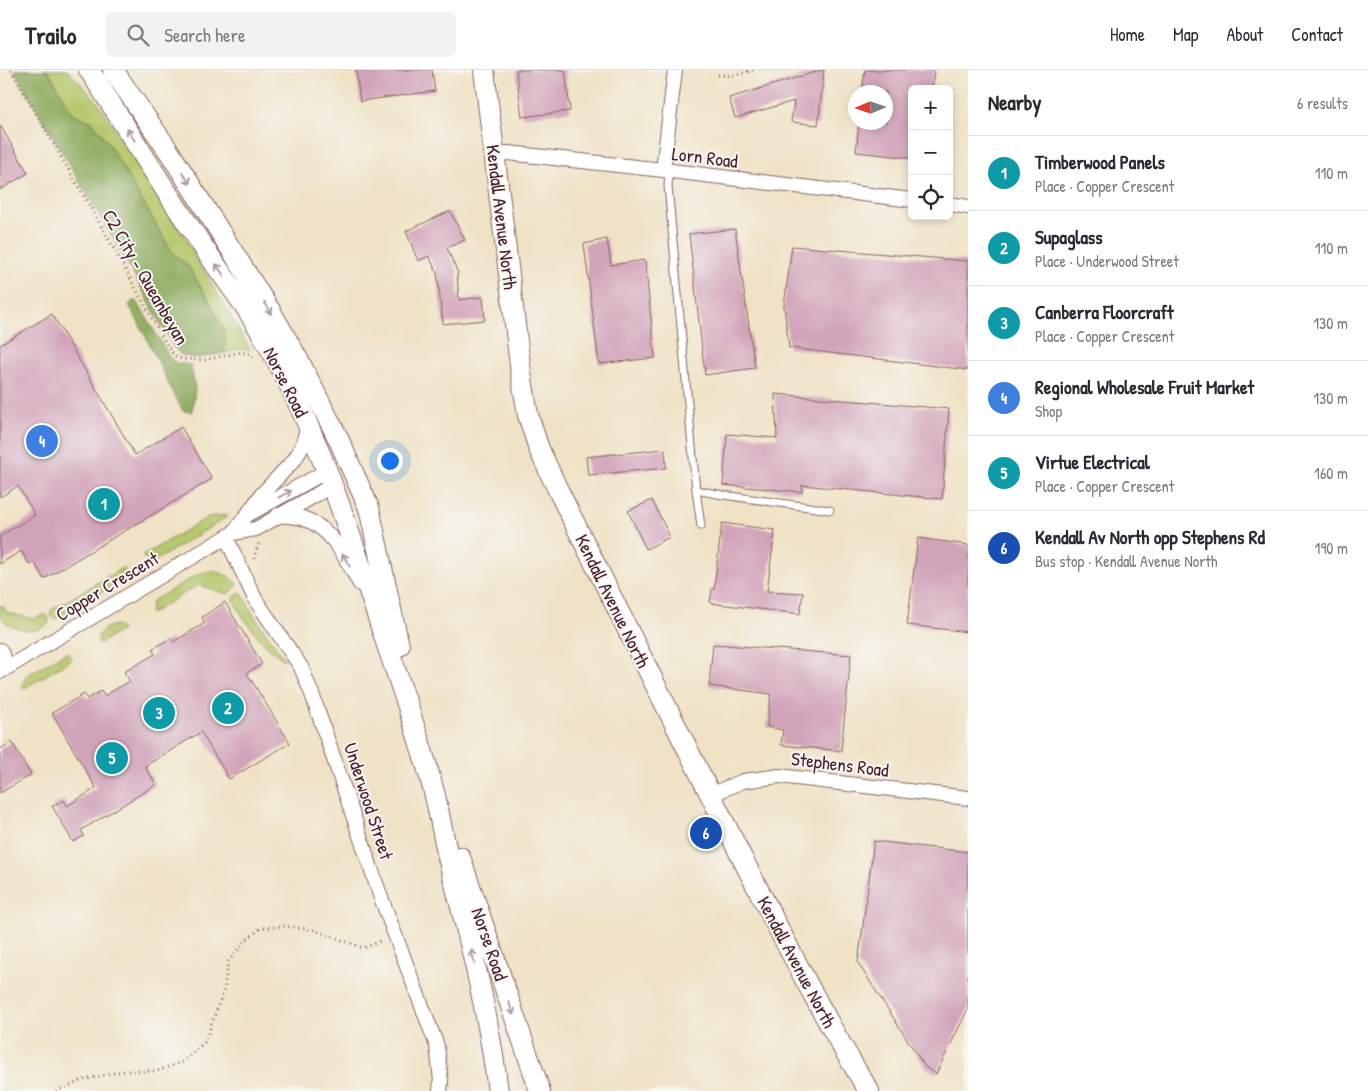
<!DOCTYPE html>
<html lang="en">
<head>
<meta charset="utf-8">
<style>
  body { margin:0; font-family:"Patrick Hand",sans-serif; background:#f2f2f3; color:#2b2b33 }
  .controls { position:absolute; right:15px; top:15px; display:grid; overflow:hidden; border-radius:8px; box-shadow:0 2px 8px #0003 }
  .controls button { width:45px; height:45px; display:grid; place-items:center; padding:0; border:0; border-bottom:1px solid #e1e1e2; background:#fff; color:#2b2b33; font:25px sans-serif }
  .compass { position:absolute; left:848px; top:15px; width:45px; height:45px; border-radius:50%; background:#fff; box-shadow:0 2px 8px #0003; rotate:268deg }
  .you { position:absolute; left:389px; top:390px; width:18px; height:18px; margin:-12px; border:4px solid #fff; border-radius:50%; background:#1a73e8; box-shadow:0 0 0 8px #1a73e833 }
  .badge { display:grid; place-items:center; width:32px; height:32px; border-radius:50%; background:#1f6fb2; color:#fff; font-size:16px; font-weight:700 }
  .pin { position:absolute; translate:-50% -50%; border:2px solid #fff; box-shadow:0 1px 5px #0006 }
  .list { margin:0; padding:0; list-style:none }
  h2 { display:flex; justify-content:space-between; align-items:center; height:65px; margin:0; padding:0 20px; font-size:21px }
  h2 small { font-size:16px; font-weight:400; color:#7c7c81 }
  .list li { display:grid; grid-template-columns:32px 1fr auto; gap:15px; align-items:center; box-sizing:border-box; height:75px; padding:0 20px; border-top:1px solid #e1e1e2 }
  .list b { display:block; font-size:19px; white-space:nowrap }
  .list p { margin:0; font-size:16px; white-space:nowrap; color:#7c7c81 }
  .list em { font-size:16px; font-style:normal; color:#7c7c81 }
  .icon { flex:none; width:28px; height:28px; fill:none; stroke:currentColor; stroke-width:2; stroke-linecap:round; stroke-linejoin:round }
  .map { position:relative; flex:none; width:968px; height:1021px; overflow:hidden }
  header { display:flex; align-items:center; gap:30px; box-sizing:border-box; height:70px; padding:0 25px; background:#fff; border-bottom:1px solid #e1e1e2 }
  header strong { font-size:24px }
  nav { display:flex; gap:28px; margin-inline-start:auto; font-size:18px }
  .search { width:350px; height:45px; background:#f2f2f3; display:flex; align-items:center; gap:12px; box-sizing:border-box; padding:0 18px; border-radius:8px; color:#7c7c81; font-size:19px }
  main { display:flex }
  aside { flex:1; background:#fff }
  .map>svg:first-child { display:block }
  .green { fill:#b6c86c; stroke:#80744c }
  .forest { fill:#90ac60; stroke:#6d6646 }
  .building { fill:#d1a3b9 }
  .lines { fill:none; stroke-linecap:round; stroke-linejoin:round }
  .lane-casing { stroke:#846361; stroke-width:9 }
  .street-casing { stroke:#846361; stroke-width:16 }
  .secondary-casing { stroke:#846361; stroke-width:22 }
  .path { stroke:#846361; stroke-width:3; stroke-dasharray:1 4; stroke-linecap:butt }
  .lane { stroke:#fff; stroke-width:7 }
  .street { stroke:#fff; stroke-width:14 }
  .secondary { stroke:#fff; stroke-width:20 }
  .oneway { stroke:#ae9aa0 }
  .labels { text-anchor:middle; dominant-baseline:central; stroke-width:4; stroke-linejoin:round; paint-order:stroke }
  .street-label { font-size:19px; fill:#4a1f2b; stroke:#f6f6f2 }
</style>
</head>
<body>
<header>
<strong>Trailo</strong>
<div class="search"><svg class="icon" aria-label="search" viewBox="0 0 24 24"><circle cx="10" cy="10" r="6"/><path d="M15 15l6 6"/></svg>Search here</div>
<nav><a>Home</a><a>Map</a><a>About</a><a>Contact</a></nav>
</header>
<main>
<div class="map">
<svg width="968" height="1021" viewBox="0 0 968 1021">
  <rect width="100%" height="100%" fill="#f6f6f2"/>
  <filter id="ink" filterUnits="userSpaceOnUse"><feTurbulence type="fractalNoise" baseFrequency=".02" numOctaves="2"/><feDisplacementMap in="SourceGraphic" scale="10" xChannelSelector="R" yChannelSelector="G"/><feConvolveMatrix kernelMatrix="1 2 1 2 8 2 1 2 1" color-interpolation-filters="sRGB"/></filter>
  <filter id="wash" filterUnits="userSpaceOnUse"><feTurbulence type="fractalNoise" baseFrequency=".0096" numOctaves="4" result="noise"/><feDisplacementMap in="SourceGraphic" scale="20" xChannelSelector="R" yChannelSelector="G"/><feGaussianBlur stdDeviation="1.12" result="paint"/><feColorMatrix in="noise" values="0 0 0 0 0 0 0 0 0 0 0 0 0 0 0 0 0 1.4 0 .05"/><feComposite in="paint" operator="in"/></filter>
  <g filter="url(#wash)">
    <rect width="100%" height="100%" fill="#f0e2c5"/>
    <path class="green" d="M48,0H67L96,30L194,182L195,188L206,204L250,280L240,279L223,283L225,275L224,260L208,229L188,196L172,182L107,71L92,52L72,43Z
      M225,445L228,446L214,455L153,492L149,491L142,486L208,447Z
      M124,497C126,502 126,505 122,510L56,549L52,548L50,545L51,540Z
      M210,501C222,502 230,506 238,515L228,524L198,515L150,544L151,534L154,530L199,504Z
      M239,523H242L254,546L285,590C268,581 241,548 234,530L235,526Z
      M2,535L8,543L34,549L43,545H47L49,549V553C46,555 42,558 39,559C27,563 4,557 0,544C0,541 0,539 0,536Z
      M115,555L119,557L122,560L99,574C95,563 105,557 115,555Z
      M67,582L72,587L71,590L23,619V613L26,606Z"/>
    <path class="forest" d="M14,0H48L72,43L92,52L107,71L172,182L188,196L208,229L224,260L225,275L223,283C210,286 192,291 180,284C177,282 174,278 172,274L125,189Z
      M133,231H137L168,285L176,293L191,295L195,319L192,342L183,341C164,307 149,270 129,235Z"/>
    <g id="blocks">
      <path class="building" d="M356,0H432L435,21L360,31Z
        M516,0H565L570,41L522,47Z
        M822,0H824L818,55L791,52L794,31L735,48L729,28Z
        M865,0H934L932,19H912V88L856,82L859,52H886V22H862Z
        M0,55L28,103L0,120Z
        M450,141L465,170L447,178L458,203L457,204L459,230L483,227L485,250L443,254L437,203L429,186L418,191L406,161Z
        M735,159L755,298L705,305L689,164Z
        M607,169L611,195L645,190L655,288L599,294L584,174Z
        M792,176L968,191V300L789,278L784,236Z
        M52,244L135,385L181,357L212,409L44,509L34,492L29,494L21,481L0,494V466L35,445L18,416L0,427V275Z
        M775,324L949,339L942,429L802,415V422L723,415L727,364L777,368Z
        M665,379L666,398L588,405L586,387Z
        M652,430L670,467L646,479L628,441Z
        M722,453L775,460L767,521L803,523L800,544L710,533L712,519H714Z
        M918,468L968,475V562L907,555Z
        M225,532L262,594L247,603L290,673L229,709L201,662L145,696L156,715L81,760L84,766L73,772L52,736L64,730L67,736L96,718L52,643L84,624L87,629L101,621L104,626L130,611L124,602L155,584L152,579L171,568L173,572L205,553L202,547Z
        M713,574L851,585L841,681L781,675L783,660L767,657L771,624L709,616Z
        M12,672L31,705L0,723V679Z
        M874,771L968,782V939L936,1004L925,997L858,893Z"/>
    </g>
  </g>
  <g filter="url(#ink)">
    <use href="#blocks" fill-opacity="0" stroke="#846361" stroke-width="1"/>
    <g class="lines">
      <defs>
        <path id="lane" d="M669,102L668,116L696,420L701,456
          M696,420L723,425L830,440"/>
        <path id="street" d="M493,85L508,83L663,100L912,130
          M663,100L675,0
          M949,134L968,137
          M249,442L262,424L295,389L302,377L308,355
          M278,445C286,446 294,446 302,448C332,457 346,489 360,514
          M233,463L247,445L327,401
          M226,467L255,529L301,597L312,624L380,825L437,976L441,1011L440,1021
          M0,580L8,596
          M0,602L233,463L256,459L333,415
          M710,725L743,711L779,706L968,728"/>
        <path id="secondary" d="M89,0C126,56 160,114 198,169C213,192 230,215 246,238C260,259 273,283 285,306C328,391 356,482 386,572C403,623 422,674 435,726C441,751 445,777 452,803C471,875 489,947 498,1021
          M113,0L168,80L271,242L300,293L338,368L369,438L399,576
          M484,0L521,303L528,345L539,379L557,418C618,541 679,664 741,786C782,865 822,946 869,1021
          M460,787L540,1021"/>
      </defs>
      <use href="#lane" class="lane-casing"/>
      <use href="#street" class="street-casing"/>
      <use href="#secondary" class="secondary-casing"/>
      <path class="path" d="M11,0L107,166L166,274L174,285L181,289L205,290L241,282L249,284L254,288
        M718,5L733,6L753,0
        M254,489L256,480L259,474
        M56,1021L86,1009L124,1001H157L182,992L205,972L224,920L228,892L245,871L261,858L286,856L314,860L364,878L383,870"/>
      <use href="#lane" class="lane"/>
      <use href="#street" class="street"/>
      <use href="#secondary" class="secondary"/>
    </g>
    <defs><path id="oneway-shaft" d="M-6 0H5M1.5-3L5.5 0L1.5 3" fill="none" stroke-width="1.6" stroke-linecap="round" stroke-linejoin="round" transform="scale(1.25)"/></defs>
    <g class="oneway">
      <use href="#oneway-shaft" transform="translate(131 65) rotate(-123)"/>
      <use href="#oneway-shaft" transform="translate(186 108) rotate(57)"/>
      <use href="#oneway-shaft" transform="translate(220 200) rotate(-125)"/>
      <use href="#oneway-shaft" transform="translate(268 238) rotate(59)"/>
      <use href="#oneway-shaft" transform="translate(285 424) rotate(-29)"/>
      <use href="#oneway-shaft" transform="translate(346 490) rotate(-119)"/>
      <use href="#oneway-shaft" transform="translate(473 887) rotate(-103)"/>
      <use href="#oneway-shaft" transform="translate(511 938) rotate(71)"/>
    </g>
  </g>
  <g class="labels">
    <g class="street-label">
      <text transform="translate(705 87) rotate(7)">Lorn Road</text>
      <text transform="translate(502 147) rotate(83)">Kendall Avenue North</text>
      <text transform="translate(146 207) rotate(60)">C2 City - Queanbeyan</text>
      <text transform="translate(286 312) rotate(63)">Norse Road</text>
      <text transform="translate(107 516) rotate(-31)">Copper Crescent</text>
      <text transform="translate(613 531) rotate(64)">Kendall Avenue North</text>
      <text transform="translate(840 694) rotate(7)">Stephens Road</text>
      <text transform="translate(369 731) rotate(72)">Underwood Street</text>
      <text transform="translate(490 874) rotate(71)">Norse Road</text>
      <text transform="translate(797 892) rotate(62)">Kendall Avenue North</text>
    </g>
  </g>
</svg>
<div class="controls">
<button>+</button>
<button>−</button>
<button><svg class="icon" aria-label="locate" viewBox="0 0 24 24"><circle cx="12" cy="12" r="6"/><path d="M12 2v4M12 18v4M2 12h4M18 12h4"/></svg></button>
</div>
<svg class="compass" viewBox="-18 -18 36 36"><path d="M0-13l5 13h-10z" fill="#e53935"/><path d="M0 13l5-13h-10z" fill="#7c7c81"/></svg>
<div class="you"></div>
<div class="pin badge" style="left:104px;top:434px;background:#0f9aa8">1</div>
<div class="pin badge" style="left:228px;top:638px;background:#0f9aa8">2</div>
<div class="pin badge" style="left:159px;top:643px;background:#0f9aa8">3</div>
<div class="pin badge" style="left:42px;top:371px;background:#3f7fe0">4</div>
<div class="pin badge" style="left:112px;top:688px;background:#0f9aa8">5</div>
<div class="pin badge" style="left:706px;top:763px;background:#1a4fb4">6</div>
</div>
<aside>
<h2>Nearby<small>6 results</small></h2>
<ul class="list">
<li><span class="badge" style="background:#0f9aa8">1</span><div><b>Timberwood Panels</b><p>Place · Copper Crescent</p></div><em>110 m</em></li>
<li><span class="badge" style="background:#0f9aa8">2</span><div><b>Supaglass</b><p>Place · Underwood Street</p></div><em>110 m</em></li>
<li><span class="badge" style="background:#0f9aa8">3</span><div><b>Canberra Floorcraft</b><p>Place · Copper Crescent</p></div><em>130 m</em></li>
<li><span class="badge" style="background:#3f7fe0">4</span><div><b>Regional Wholesale Fruit Market</b><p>Shop</p></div><em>130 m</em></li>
<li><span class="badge" style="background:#0f9aa8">5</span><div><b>Virtue Electrical</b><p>Place · Copper Crescent</p></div><em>160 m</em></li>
<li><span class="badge" style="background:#1a4fb4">6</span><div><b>Kendall Av North opp Stephens Rd</b><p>Bus stop · Kendall Avenue North</p></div><em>190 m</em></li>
</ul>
</aside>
</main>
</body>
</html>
